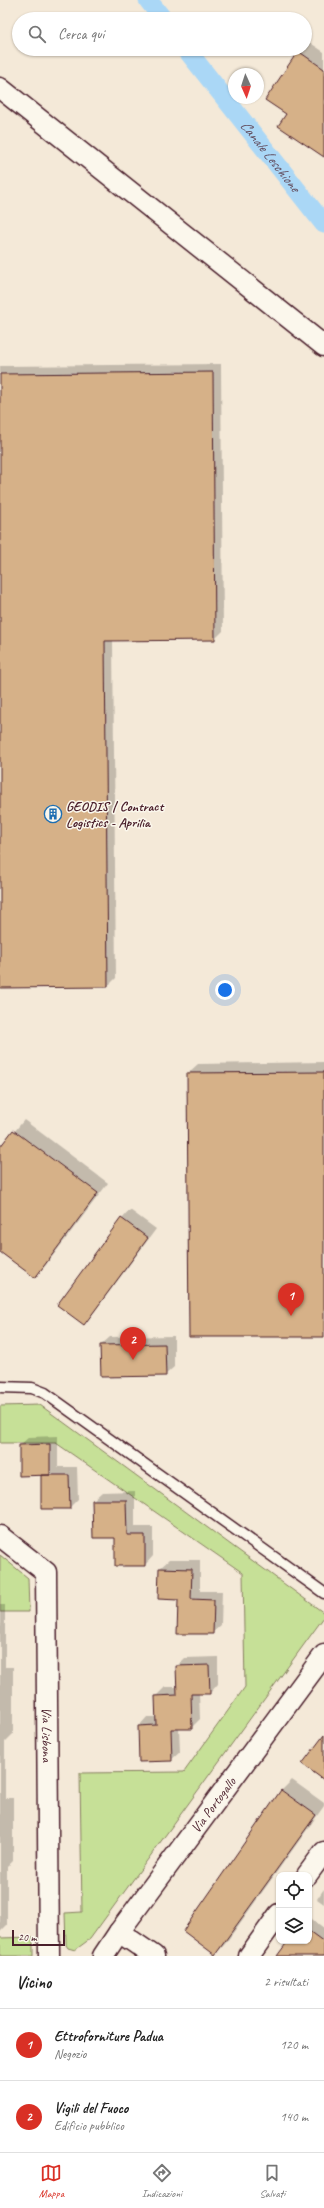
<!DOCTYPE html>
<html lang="it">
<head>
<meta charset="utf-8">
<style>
  body { margin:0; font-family:Caveat,sans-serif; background:#f2f2f2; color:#222 }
  .controls { position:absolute; right:12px; bottom:12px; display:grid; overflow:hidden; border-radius:8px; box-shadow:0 1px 3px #0004 }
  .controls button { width:36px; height:36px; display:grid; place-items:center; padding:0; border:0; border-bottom:1px solid #e0e0e0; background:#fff; color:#222; font:20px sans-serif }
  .compass { position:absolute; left:228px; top:68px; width:36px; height:36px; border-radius:50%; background:#fff; box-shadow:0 1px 3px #0004; rotate:177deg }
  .scale { position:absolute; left:12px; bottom:10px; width:53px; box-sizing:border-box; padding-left:4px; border:2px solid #4a1f2b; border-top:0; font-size:11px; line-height:14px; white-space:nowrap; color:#4a1f2b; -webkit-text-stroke:3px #fbf7ec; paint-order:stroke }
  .you { position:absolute; left:225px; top:990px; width:14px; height:14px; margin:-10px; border:3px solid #fff; border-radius:50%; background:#1a73e8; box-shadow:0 0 0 6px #1a73e833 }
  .badge { display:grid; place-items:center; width:26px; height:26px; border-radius:50%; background:#d93025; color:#fff; font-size:13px; font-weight:700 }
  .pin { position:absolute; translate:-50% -33px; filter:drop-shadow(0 1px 2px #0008) }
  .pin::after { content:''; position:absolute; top:21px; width:14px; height:12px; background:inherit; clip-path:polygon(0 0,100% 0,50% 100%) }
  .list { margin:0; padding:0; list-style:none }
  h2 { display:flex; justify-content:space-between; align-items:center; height:52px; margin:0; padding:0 16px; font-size:17px }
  h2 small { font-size:13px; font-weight:400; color:#767676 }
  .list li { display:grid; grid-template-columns:26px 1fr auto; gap:12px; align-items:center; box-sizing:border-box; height:72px; padding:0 16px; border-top:1px solid #e0e0e0 }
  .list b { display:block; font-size:15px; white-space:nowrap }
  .list p { margin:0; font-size:13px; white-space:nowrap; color:#767676 }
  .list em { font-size:13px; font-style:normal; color:#767676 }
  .icon { flex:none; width:22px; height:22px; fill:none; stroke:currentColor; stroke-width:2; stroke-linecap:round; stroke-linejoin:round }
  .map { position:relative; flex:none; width:324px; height:1956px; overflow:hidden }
  .search { position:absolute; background:#fff; box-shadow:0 1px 3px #0004; left:12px; right:12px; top:12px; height:44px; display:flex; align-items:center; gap:10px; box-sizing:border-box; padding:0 14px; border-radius:22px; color:#767676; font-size:15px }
  .sheet { height:196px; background:#fff }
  nav { display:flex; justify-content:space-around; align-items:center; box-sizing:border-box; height:56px; border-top:1px solid #e0e0e0; background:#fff; font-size:11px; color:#767676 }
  nav a { display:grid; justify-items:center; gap:2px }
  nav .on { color:#d93025 }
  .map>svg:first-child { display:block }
  .green { fill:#c6e097; stroke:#888061 }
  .shadow { fill:#0003 }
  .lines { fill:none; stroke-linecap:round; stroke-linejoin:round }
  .canal { stroke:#aad7f6; stroke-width:19 }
  .building { fill:#d6b188; stroke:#4a1f2b }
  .lane-casing { stroke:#4a1f2b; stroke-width:13 }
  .street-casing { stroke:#4a1f2b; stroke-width:23 }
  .lane { stroke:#fbf7ec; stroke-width:10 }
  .street { stroke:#fbf7ec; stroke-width:20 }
  .labels { text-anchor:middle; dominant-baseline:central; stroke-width:3; stroke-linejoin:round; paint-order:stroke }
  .poi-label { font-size:14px; font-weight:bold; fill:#4a1f2b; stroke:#fbf7ec; text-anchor:start }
  .street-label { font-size:14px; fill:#4a1f2b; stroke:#fbf7ec }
  .water-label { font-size:15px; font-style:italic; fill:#624d5e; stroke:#fbf7ec }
</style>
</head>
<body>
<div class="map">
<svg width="324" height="1956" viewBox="0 0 324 1956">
  <rect width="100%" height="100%" fill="#f4e9d8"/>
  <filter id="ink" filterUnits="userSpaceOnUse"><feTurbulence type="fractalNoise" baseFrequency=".025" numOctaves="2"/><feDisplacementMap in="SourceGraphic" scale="8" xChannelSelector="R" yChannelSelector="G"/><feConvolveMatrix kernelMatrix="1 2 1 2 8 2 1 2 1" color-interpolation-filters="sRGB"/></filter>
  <g filter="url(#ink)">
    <path class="green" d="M40,1405L324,1613V1617L90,1939L75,1950L68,1948L66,1945L65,1913L82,1912L80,1773L184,1772L245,1687L243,1573L56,1443H0V1406Z
      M0,1555L28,1578L29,1612H0Z
      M33,1937V1956H0V1938Z"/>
    <path class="shadow" d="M309,42L324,52V156L288,113L299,52L305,49V46Z
      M221,364L223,631L215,639L113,640L116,978L108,986L0,987V366Z
      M324,1062V1336L188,1073L198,1064Z
      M24,1120L108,1183L45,1266L35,1276L0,1250V1149Z
      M130,1210L156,1229L92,1315L84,1324L122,1219Z
      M174,1336V1367L165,1375L101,1345L110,1337Z
      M58,1436V1466L57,1467H77L78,1499L69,1508L20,1445L29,1437Z
      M135,1491V1527H153V1556L145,1565L116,1537L93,1500L102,1492Z
      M169,1560H200V1591H222L221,1625L212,1633L179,1599L160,1568Z
      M0,1605H5V1667H13V1734L5,1742V1798H13V1861L7,1867V1925L0,1932Z
      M218,1657V1684L210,1693H199L200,1719L191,1728H179L180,1752L171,1760L140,1761L139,1726L147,1717H157L156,1696L165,1687H177V1666L185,1658Z
      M292,1780L324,1803V1806L225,1944L215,1954L184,1931L282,1790Z
      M324,1889V1904L317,1899Z
      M309,1917L324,1928V1956H278L289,1941H309Z"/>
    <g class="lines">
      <g class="canal">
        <path d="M148,0L163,19"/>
        <path id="s1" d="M186,49L324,224"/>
      </g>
    </g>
    <path class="building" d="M298,51L324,69V157L278,126L286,114L265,100Z
      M213,372L215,640L105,641L108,987L0,988V374Z
      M324,1072V1337H189L187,1073Z
      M13,1130L98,1193L35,1278L0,1252V1147Z
      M121,1218L148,1238L84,1325L57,1305Z
      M165,1344L166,1376L101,1377L100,1345Z
      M50,1444V1475L19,1476V1445Z
      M41,1475H69L70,1509H41Z
      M92,1500H126L127,1535H145V1566H115V1538H93Z
      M159,1568L192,1569L191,1599L214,1600L213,1634H177L178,1600L158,1599Z
      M209,1665L210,1694H191L192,1729H171L172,1761L139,1762L138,1726L156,1725L155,1696L177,1695L176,1666Z
      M324,1735V1780L302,1764Z
      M281,1790L316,1815L215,1955L183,1931Z
      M309,1931L324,1942V1956H277L288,1941H309Z"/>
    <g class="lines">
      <defs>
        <path id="lane" d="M0,1387L32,1388L45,1393L324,1593"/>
        <g id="street">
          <path d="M0,88L324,346"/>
          <path id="s2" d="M0,1536L46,1572L49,1956"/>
          <path d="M307,1875L324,1852"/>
          <path d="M119,1932L154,1956"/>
          <path id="s3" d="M103,1956L119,1932L324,1655"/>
          <path d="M249,1956L279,1914"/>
        </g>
      </defs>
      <use href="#lane" class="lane-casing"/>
      <use href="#street" class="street-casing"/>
      <use href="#lane" class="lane"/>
      <use href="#street" class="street"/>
    </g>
  </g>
  <defs>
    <symbol id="building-ring" viewBox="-11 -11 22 22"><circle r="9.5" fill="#fbf7ec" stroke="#1f6fb2" stroke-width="1.5"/><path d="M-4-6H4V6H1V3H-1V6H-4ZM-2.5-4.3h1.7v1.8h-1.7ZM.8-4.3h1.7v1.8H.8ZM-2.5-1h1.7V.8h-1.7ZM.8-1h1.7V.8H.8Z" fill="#1f6fb2"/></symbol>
  </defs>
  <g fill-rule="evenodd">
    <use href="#building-ring" x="43" y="804" width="20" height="20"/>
  </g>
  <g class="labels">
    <g class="poi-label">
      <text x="66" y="806">GEODIS | Contract<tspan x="66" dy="16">Logistics - Aprilia</tspan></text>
    </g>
    <g class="street-label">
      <text stroke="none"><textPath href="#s2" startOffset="221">Via Lisbona</textPath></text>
      <text stroke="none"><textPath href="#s3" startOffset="187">Via Portogallo</textPath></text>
    </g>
    <g class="water-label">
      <text stroke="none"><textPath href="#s1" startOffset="136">Canale Leschione</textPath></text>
    </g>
  </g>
</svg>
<div class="controls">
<button><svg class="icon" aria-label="locate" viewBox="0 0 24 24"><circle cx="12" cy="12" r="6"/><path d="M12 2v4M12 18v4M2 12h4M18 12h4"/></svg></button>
<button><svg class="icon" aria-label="layers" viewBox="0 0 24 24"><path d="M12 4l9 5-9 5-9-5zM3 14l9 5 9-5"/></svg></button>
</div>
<svg class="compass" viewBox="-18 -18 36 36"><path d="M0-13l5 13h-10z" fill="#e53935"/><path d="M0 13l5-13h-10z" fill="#767676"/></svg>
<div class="scale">20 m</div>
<div class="you"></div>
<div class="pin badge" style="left:291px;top:1316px">1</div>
<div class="pin badge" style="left:133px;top:1360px">2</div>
<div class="search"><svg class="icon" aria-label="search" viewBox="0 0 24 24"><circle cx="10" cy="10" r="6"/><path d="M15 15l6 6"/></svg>Cerca qui</div>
</div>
<section class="sheet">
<h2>Vicino<small>2 risultati</small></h2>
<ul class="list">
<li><span class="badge">1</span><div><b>Ettroforniture Padua</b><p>Negozio</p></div><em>120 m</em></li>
<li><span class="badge">2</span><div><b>Vigili del Fuoco</b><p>Edificio pubblico</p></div><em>140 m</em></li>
</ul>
</section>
<nav>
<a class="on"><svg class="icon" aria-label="map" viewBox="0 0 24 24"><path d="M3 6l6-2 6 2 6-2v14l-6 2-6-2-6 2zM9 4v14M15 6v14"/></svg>Mappa</a>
<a><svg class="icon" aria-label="directions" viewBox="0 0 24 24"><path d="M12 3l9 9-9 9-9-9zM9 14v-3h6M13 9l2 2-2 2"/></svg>Indicazioni</a>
<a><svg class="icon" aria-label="saved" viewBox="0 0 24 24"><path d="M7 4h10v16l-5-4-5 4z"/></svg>Salvati</a>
</nav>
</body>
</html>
